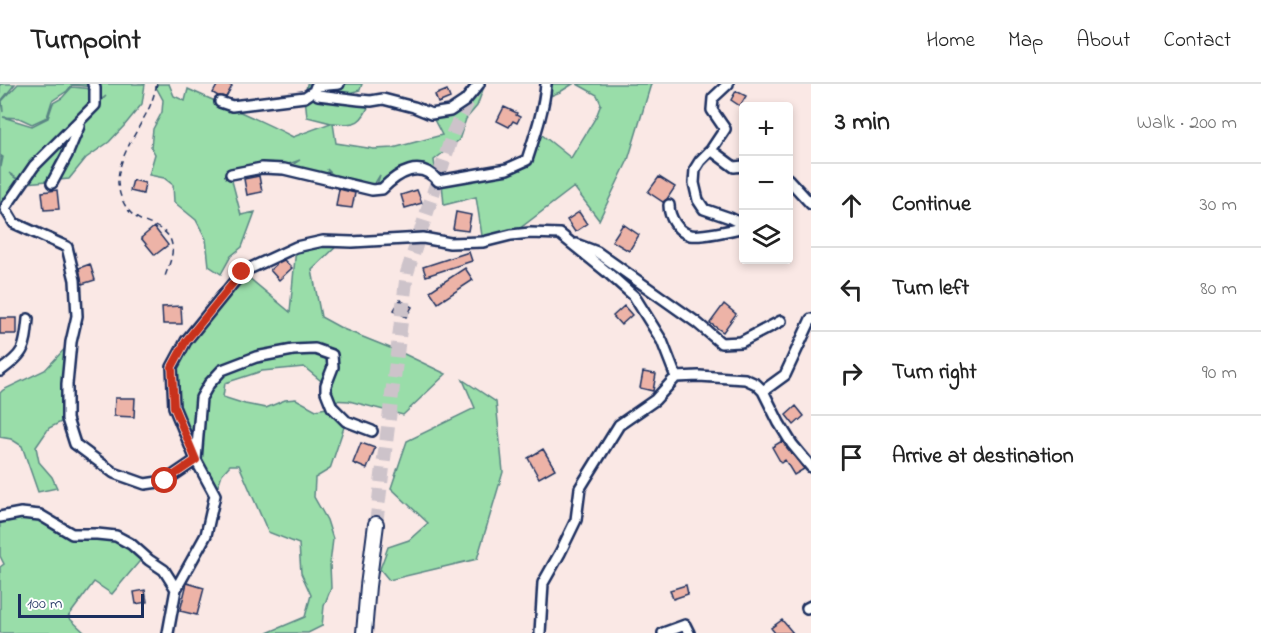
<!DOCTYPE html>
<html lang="en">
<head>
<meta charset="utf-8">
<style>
  body { margin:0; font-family:"Indie Flower",sans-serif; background:#f6f6f6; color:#222 }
  .controls { position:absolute; right:18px; top:18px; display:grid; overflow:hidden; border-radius:6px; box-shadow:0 3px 9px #0003 }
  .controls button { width:54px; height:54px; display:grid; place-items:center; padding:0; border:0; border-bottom:2px solid #e0e0e0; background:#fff; color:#222; font:30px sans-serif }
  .scale { position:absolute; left:18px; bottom:15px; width:126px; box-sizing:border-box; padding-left:6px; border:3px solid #1b2f5e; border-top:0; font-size:16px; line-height:21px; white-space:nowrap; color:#1b2f5e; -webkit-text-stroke:4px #fff; paint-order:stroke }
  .stop { position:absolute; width:18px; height:18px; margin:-14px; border:4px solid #c8321e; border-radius:50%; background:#fff }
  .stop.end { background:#c8321e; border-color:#fff; box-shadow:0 2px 6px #0008 }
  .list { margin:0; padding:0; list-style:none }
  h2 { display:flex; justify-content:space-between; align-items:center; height:78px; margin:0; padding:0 24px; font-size:26px }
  h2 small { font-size:20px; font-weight:400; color:#767676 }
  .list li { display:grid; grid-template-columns:39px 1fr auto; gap:18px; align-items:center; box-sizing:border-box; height:84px; padding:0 24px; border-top:2px solid #e0e0e0 }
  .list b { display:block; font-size:22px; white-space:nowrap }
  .list em { font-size:20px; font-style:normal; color:#767676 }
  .icon { flex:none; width:33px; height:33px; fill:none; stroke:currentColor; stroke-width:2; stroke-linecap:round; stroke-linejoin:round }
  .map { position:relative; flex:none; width:811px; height:549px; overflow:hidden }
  header { display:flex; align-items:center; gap:36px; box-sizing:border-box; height:84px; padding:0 30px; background:#fff; border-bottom:2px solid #e0e0e0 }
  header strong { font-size:28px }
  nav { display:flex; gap:33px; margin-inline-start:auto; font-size:21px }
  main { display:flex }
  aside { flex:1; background:#fff }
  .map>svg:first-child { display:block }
  .green { fill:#99dda9; stroke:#5a8684; stroke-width:1.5 }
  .building { fill:#edb3a7; stroke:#1b2f5e; stroke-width:1.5 }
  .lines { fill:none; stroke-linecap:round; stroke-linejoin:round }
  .highway-tunnel { stroke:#cdc3ca; stroke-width:14; stroke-dasharray:14 7; stroke-linecap:butt }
  .minor-casing { stroke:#1b2f5e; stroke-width:14 }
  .highway-casing { stroke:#1b2f5e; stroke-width:18 }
  .path { stroke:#1b2f5e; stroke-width:1.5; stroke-dasharray:6 4.5; stroke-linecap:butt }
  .minor { stroke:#fff; stroke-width:9 }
  .highway { stroke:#fff; stroke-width:14 }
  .route { stroke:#c8321e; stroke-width:8 }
</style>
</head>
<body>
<header>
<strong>Turnpoint</strong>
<nav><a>Home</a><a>Map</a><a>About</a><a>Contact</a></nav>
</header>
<main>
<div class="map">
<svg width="811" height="549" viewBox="0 0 811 549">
  <rect width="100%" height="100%" fill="#fae8e5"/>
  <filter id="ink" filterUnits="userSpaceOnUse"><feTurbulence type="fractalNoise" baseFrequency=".0167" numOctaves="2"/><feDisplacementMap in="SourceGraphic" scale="12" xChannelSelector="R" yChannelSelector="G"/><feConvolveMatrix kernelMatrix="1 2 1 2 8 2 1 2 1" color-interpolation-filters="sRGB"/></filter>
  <g filter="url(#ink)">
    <path class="green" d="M0,0H15L1,17L3,28L2,17L18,0H145L142,20L124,42L109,58L86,74L69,95L25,99L36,84L106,12L96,19L95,3L72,1L67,7L52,17L47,33L32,40L19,34L3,33L32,42L48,34L53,19L62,14L72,3L93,5V20L21,97L9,89L20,98L8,117L0,118V73H2L1,83L3,73L0,71Z
      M157,0H169L174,12L185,17L188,5C223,21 259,35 293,53L331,39L307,33L305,13L307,0H362L360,6L334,13L371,17C361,40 358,41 333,39L336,59L374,65L393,64L442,51L431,30L450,27L479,0H485L477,22L466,35L459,56L434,76L436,91L420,84L376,104L380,91L372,104L338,96L327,85L331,94L288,84L300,76L283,82L230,89L241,131L255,128L242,163L231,172L221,190L209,182L206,155L196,136L174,118L173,101L164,94L149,91L155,70L151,63L153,45L162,28L163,16L156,3Z
      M546,0H573L560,8L545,14Z
      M577,0H651L628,76L599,136L574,103L511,151L483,158L476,113L444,121L442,99L527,76L537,47L571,74L596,33L601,20L597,11Z
      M341,158L312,186L321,233L343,245L400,268L446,290L403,331L349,317L329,316L326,301L304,283L262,287L225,299L223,313L245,320L266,324L285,316L296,315L316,326L332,323L346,337L330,385L315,394L314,413L327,436L333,455L330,480L331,504L324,522L322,542L308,549H267L305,533L311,511L301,489L299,460L268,448L239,381H230L222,390L215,411L174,323L172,283L242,188L290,228L296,163Z
      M71,258L67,335L49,344L36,363L39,378L52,393L57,404L38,408L22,362L11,355L0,353V309L3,306L45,286Z
      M463,296L496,318L503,388L477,475L389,496L380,485L388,463L409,456L428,439L391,404L407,357L475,324Z
      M40,431L72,450L116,452L144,472L112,510L94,498L68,533L85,549H0V483L4,480L0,472V433Z"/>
    <path class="building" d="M218,0H228L232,2L226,13L218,12L213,9Z
      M447,6L450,14L438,19L435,11Z
      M736,7L746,12L740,22L731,16Z
      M504,23L517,29L516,31L520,33L517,39L513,37L509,43L497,37Z
      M259,92L262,108L247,111L244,95Z
      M659,93L675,103L667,115L663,118L648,108Z
      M133,96L145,99L143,110L130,107Z
      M339,105L355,109L352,124L336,122Z
      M57,106L59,125L44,126L42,108Z
      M417,106L422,119L405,124L401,111Z
      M456,128L471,131L468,147L453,145Z
      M579,128L587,140L575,148L567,136Z
      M623,140L639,151L629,167L612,157Z
      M154,143L168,161L155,171L141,154Z
      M469,168L472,177L426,192L423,183Z
      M284,176L292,184L279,196L270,186L278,179Z
      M90,180L95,196L82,200L79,184Z
      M465,184L473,196L438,219L430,207Z
      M400,216L412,223L406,233L394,226Z
      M724,220L736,230L723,248L710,239Z
      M181,222L182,240H163L162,223Z
      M624,222L632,231L621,241L613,232Z
      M0,234H17V250H0Z
      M643,288L656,290L653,307L640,304Z
      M115,314H135L134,333L114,332Z
      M796,322L804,332L794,341L786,331Z
      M782,357L804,385L794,391L785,376L781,379L772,363Z
      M361,359L375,364L367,385L353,379Z
      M543,365L555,385L539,394L528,374Z
      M187,499L204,504L197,531L180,527Z
      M686,501L688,510L673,515L670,506Z
      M145,506L147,518L136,520L134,508Z
      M782,536L793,549H775L771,544Z"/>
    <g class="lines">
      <path class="highway-tunnel" d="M376,440L407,189L453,49L474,5"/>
      <defs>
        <path id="minor" d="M93,0L95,4V21L34,82L5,124L14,139L67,163L75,196L77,232L71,258L67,300V335L75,360L114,389L145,400L165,397L196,376L201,314L209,300L222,286L256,273L293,266L315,265L332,271L333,283L326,301V308L332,323L346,337L372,347
          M339,0L316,2L314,7L318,11L359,16L371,17L383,15L414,23L431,30L450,27L465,17L479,0
          M728,0L713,14L712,26L725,45L711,66L734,83L744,82
          M220,18L232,22L305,13L314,7
          M711,66L700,77L695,85L694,99L698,116L704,125L730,134L744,141
          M231,90L262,84L284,85L372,106L382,105C398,89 420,75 438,97L507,85L527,76C535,51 544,26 546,0
          M788,95L811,120
          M52,99L67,71L79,42
          M669,121C669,133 678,148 690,151C701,153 733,146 744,143
          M576,160L597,168L696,238L721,259L741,258L781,237
          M0,287C25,269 25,265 28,235
          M763,307L785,291L811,235
          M0,433L21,429L40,431L72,450H97L116,452L131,460L149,476L164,486L176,505
          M807,524L811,522
          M168,549L176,505L206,451L215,411L196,376L174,323L172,283L186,257L242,188L296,163L323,157L352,158L423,154L450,159L483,158L511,151L530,149L560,150L607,188L634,212L662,257L676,293
          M540,549L543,499L560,469L576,436L580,404L619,341L655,316L676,293L699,292L745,295L756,300L763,307L779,339L792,360L811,383
          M663,549L685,541L689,549"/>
        <path id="highway" d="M364,549L368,502L376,440"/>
      </defs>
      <use href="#minor" class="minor-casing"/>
      <use href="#highway" class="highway-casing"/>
      <path class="path" d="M157,0C155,7 153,15 150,22C140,44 117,74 118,99C119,111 124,123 133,131C145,142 169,141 172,161C174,173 167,184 164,196"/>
      <use href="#minor" class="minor"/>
      <use href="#highway" class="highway"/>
    </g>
  </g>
  <g class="lines" filter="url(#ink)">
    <path class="route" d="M165,397L196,376L174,323L172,283L186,257L242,188"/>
  </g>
</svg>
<div class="controls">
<button>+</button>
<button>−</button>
<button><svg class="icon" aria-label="layers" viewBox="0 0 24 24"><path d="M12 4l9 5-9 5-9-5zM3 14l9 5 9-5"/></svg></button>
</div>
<div class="scale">100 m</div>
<div class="stop" style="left:165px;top:397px"></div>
<div class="stop end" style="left:242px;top:188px"></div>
</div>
<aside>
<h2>3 min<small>Walk · 200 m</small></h2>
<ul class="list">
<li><svg class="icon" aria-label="ahead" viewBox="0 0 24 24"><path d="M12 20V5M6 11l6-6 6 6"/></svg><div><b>Continue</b></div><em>30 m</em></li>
<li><svg class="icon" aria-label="left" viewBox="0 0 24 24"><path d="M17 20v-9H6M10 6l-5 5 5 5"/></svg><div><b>Turn left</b></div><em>80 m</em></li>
<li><svg class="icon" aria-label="right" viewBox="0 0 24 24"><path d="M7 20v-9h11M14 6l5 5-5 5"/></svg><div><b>Turn right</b></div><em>90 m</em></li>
<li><svg class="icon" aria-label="arrive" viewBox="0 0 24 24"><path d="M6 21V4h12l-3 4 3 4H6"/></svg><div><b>Arrive at destination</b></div></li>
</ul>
</aside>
</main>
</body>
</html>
